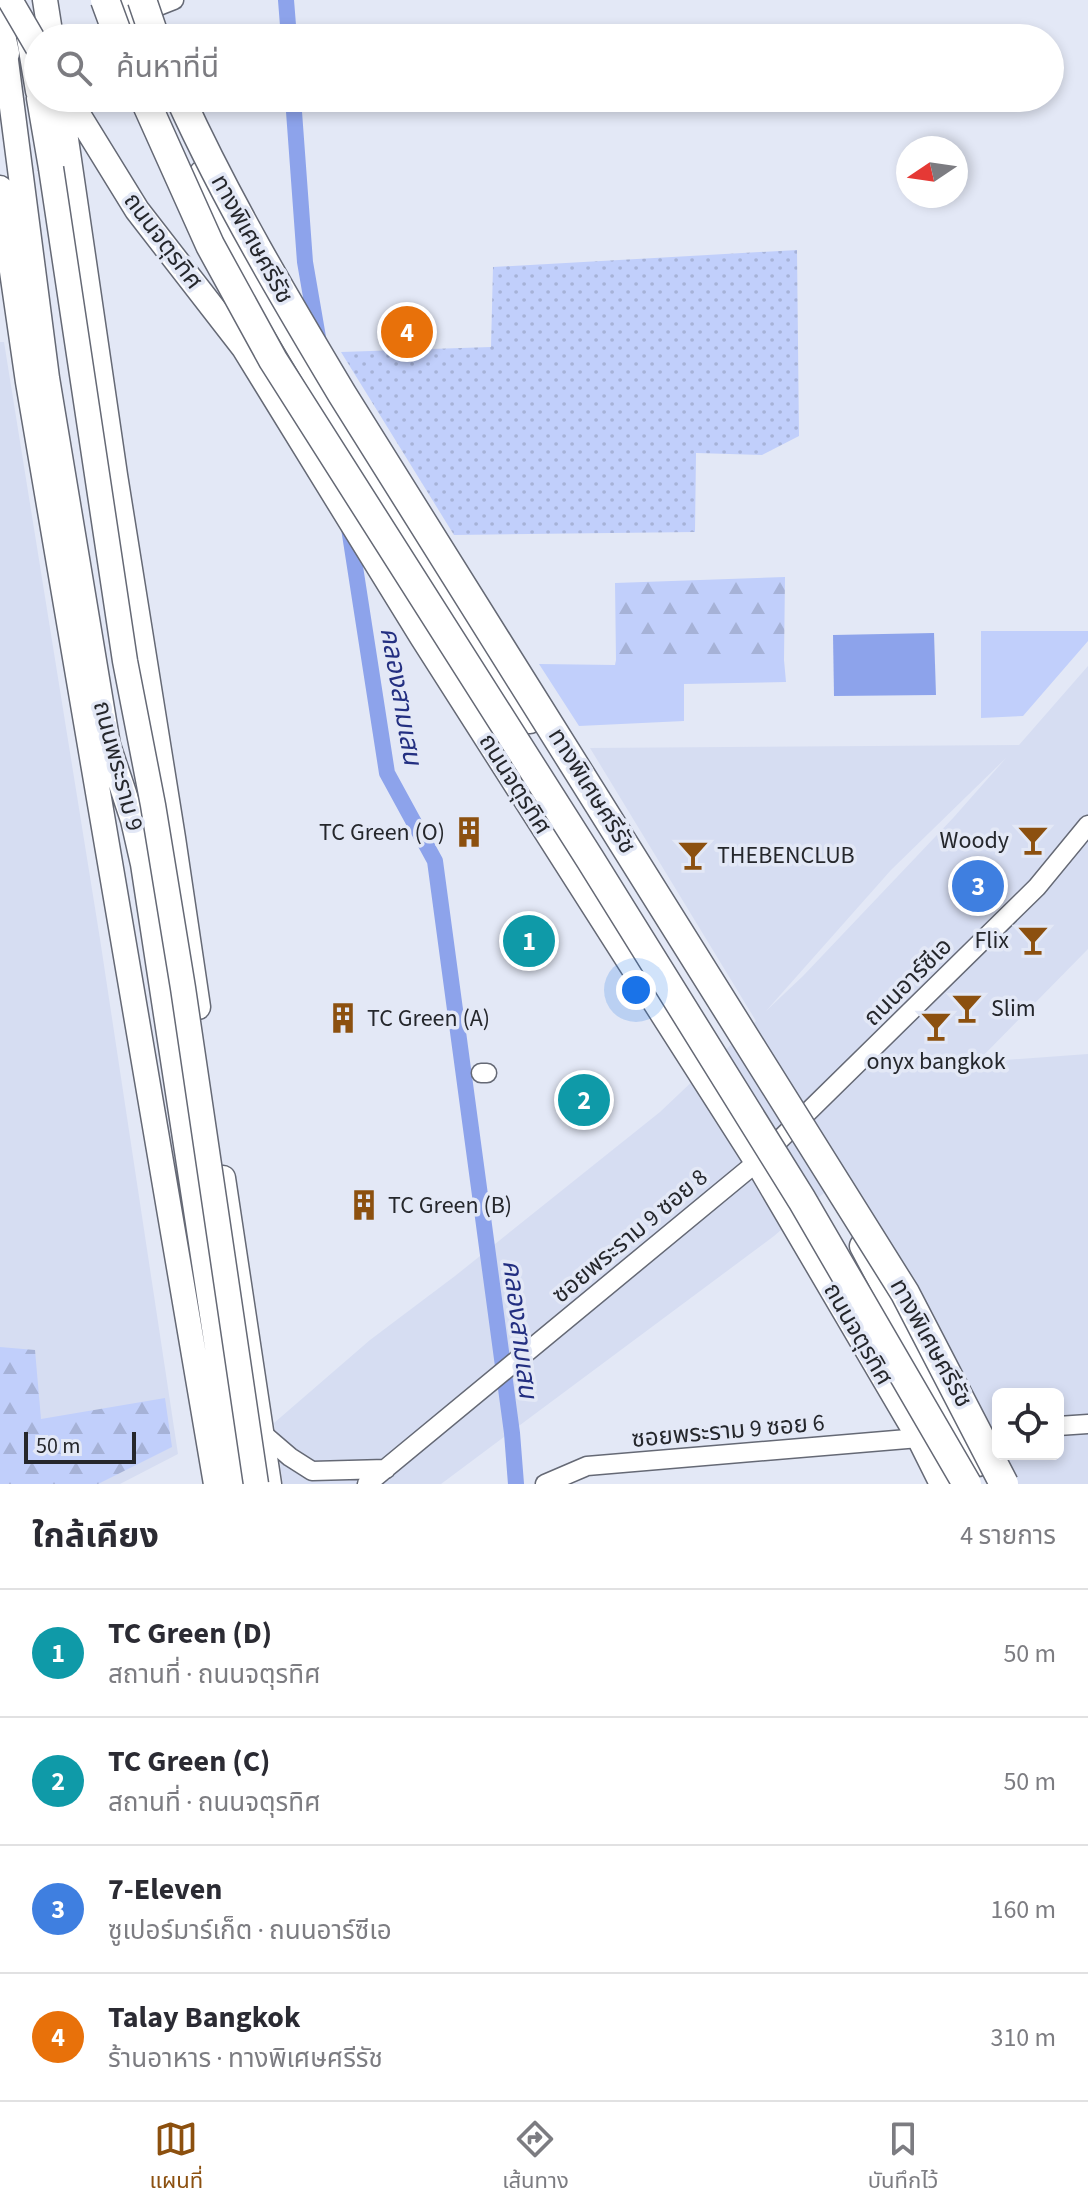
<!DOCTYPE html>
<html lang="th">
<head>
<meta charset="utf-8">
<style>
  body { margin:0; font-family:"Source Sans 3","Noto Sans Thai",sans-serif; background:#f7f7f7; color:#2b2b33 }
  .controls { position:absolute; right:24px; bottom:24px; display:grid; overflow:hidden; border-radius:12px; box-shadow:0 4px 12px #0003 }
  .controls button { width:72px; height:72px; display:grid; place-items:center; padding:0; border:0; border-bottom:2px solid #e1e1e2; background:#fff; color:#2b2b33; font:40px sans-serif }
  .compass { position:absolute; left:896px; top:136px; width:72px; height:72px; border-radius:50%; background:#fff; box-shadow:0 4px 12px #0003; rotate:257deg }
  .scale { position:absolute; left:24px; bottom:20px; width:112px; box-sizing:border-box; padding-left:8px; border:4px solid #25272c; border-top:0; font-size:22px; line-height:28px; white-space:nowrap; color:#25272c; -webkit-text-stroke:6px #e3e8f6; paint-order:stroke }
  .you { position:absolute; left:636px; top:990px; width:28px; height:28px; margin:-20px; border:6px solid #fff; border-radius:50%; background:#1a73e8; box-shadow:0 0 0 12px #1a73e833 }
  .badge { display:grid; place-items:center; width:52px; height:52px; border-radius:50%; background:#8c500f; color:#fff; font-size:26px; font-weight:700 }
  .pin { position:absolute; translate:-50% -50%; border:4px solid #fff; box-shadow:0 2px 8px #0006 }
  .list { margin:0; padding:0; list-style:none }
  h2 { display:flex; justify-content:space-between; align-items:center; height:104px; margin:0; padding:0 32px; font-size:34px }
  h2 small { font-size:26px; font-weight:400; color:#7c7c81 }
  .list li { display:grid; grid-template-columns:52px 1fr auto; gap:24px; align-items:center; box-sizing:border-box; height:128px; padding:0 32px; border-top:2px solid #e1e1e2 }
  .list b { display:block; font-size:30px; white-space:nowrap }
  .list p { margin:0; font-size:26px; white-space:nowrap; color:#7c7c81 }
  .list em { font-size:26px; font-style:normal; color:#7c7c81 }
  .icon { flex:none; width:44px; height:44px; fill:none; stroke:currentColor; stroke-width:2; stroke-linecap:round; stroke-linejoin:round }
  .map { position:relative; flex:none; width:1088px; height:1484px; overflow:hidden }
  .search { position:absolute; background:#fff; box-shadow:0 4px 12px #0003; left:24px; right:24px; top:24px; height:88px; display:flex; align-items:center; gap:20px; box-sizing:border-box; padding:0 28px; border-radius:44px; color:#7c7c81; font-size:30px }
  .sheet { height:616px; background:#fff }
  nav { display:flex; justify-content:space-around; align-items:center; box-sizing:border-box; height:112px; border-top:2px solid #e1e1e2; background:#fff; font-size:22px; color:#7c7c81 }
  nav a { display:grid; justify-items:center; gap:4px }
  nav .on { color:#8c500f }
  .map>svg:first-child { display:block }
  .built { fill:#d6ddf2; fill-rule:evenodd }
  .grass { fill:url(#grass-dots) }
  .forest { fill:url(#forest-firs) }
  .park { fill:#c1cffb }
  .water { fill:#8da3eb }
  .lines { fill:none; stroke-linecap:round; stroke-linejoin:round }
  .canal { stroke:#8da3eb; stroke-width:16 }
  .minor-casing { stroke:#656975; stroke-width:21 }
  .major-casing { stroke:#656975; stroke-width:27 }
  .highway-casing { stroke:#656975; stroke-width:31 }
  .minor { stroke:#fff; stroke-width:18 }
  .major { stroke:#fff; stroke-width:24 }
  .highway { stroke:#fff; stroke-width:28 }
  .major-bridge-casing { stroke:#656975; stroke-width:27; stroke-linecap:butt }
  .highway-bridge-casing { stroke:#656975; stroke-width:31; stroke-linecap:butt }
  .major-bridge { stroke:#fff; stroke-width:24 }
  .highway-bridge { stroke:#fff; stroke-width:28 }
  .labels { text-anchor:middle; dominant-baseline:central; stroke-width:7; stroke-linejoin:round; paint-order:stroke }
  .street-label { font-size:24px; fill:#25272c; stroke:#e3e8f6 }
  .poi-label { font-size:24px; fill:#25272c; stroke:#e3e8f6; text-anchor:start }
  .water-label { font-size:26px; font-style:italic; fill:#232f81; stroke:#e3e8f6 }
</style>
</head>
<body>
<div class="map">
<svg width="1088" height="1484" viewBox="0 0 1088 1484">
  <defs>
    <pattern id="grass-dots" width="8" height="8" patternUnits="userSpaceOnUse" patternTransform="scale(2)"><rect width="8" height="8" fill="#c1cffb"/><path d="M2 2h.1M6 6h.1" fill="none" stroke="#a6b2d7" stroke-width="1.8" stroke-linecap="round"/></pattern>
    <pattern id="forest-firs" width="22" height="20" patternUnits="userSpaceOnUse" patternTransform="scale(2)"><rect width="22" height="20" fill="#c1cffb"/><path d="M5 1l3.5 6h-7zM16 11l3.5 6h-7z" fill="#a6b2d7"/></pattern>
  </defs>
  <rect width="100%" height="100%" fill="#e3e8f6"/>
  <path class="built" d="M0,342H4L100,939L178,1454L120,1484H0Z
    M1088,666V949L977,1062L1088,1054V1484H1010L846,1174L774,1236L441,1484H283L274,1423L370,1340L455,1276L660,1112L756,1021L590,748L1019,745ZM1006,758L954,817L803,976L766,1011L891,870ZM998,1394H1058V1454H998Z"/>
  <path class="grass" d="M797,250L799,436L762,455L696,453L695,532L454,535L341,352L491,347L493,267Z"/>
  <path class="forest" d="M785,577L784,660H616L615,583Z
    M0,1347L35,1350L41,1419L165,1398L172,1447L98,1484H0Z"/>
  <path class="park" d="M981,631H1088V641L1023,716L981,718Z
    M616,660H784L786,682L684,684V721L579,726L539,664L615,665Z"/>
  <path class="water" d="M934,633L936,695L834,696L833,635Z"/>
  <g class="lines">
    <path class="canal" d="M286,0L289,38
      M293,98L305,262L319,343
      M349,528L387,773L435,861L512,1433L516,1484"/>
    <defs>
      <path id="minor" d="M136,15L174,0
        M481,1073H487
        M1058,1426L1088,1424
        M262,1433L290,1457L312,1471L386,1469
        M367,1484L757,1162L1037,887L1088,825
        M545,1484L587,1466L919,1438"/>
      <path id="major" d="M0,0L5,53L47,378L108,745L133,820L143,864L238,1484
        M45,0L51,38
        M126,0L141,38
        M27,26L38,91
        M39,98L51,168
        M60,98L115,475L173,838L198,1007
        M68,98L137,210L244,348L422,637L757,1162L919,1438L942,1484
        M202,173L246,260L386,495L530,721
        M0,188L28,382L216,1484
        M223,1178L269,1484
        M862,1246L978,1464"/>
      <path id="highway" d="M0,31L5,53"/>
    </defs>
    <use href="#minor" class="minor-casing"/>
    <use href="#major" class="major-casing"/>
    <use href="#highway" class="highway-casing"/>
    <use href="#minor" class="minor"/>
    <use href="#major" class="major"/>
    <use href="#highway" class="highway"/>
    <defs>
      <path id="major-bridge" d="M10,0L38,48
        M51,168L125,661L153,805L183,988L256,1484"/>
      <path id="highway-bridge" d="M105,0L119,38
        M142,0L155,38
        M144,98L210,245L273,360L590,859L802,1200L967,1484
        M180,98C227,201 284,297 342,394L905,1293L1004,1484"/>
    </defs>
    <use href="#major-bridge" class="major-bridge-casing"/>
    <use href="#highway-bridge" class="highway-bridge-casing"/>
    <use href="#major-bridge" class="major-bridge"/>
    <use href="#highway-bridge" class="highway-bridge"/>
  </g>
  <defs>
    <symbol id="building-bare" viewBox="-9 -9 18 18"><path d="M-4-6H4V6H1V3H-1V6H-4ZM-2.5-4.3h1.7v1.8h-1.7ZM.8-4.3h1.7v1.8H.8ZM-2.5-1h1.7V.8h-1.7ZM.8-1h1.7V.8H.8Z" fill="#8c500f" stroke="#e3e8f6" stroke-width="2.5" paint-order="stroke"/></symbol>
    <symbol id="bar-bare" viewBox="-9 -9 18 18"><path d="M-6-5H6L.8 .8V4.5H3.5V6h-7V4.5H-.8V.8Z" fill="#8c500f" stroke="#e3e8f6" stroke-width="2.5" paint-order="stroke"/></symbol>
  </defs>
  <g fill-rule="evenodd">
    <use href="#building-bare" x="447" y="810" width="44" height="44"/>
    <use href="#bar-bare" x="1011" y="818" width="44" height="44"/>
    <use href="#bar-bare" x="671" y="833" width="44" height="44"/>
    <use href="#bar-bare" x="1011" y="918" width="44" height="44"/>
    <use href="#bar-bare" x="945" y="986" width="44" height="44"/>
    <use href="#building-bare" x="321" y="996" width="44" height="44"/>
    <use href="#bar-bare" x="914" y="1004" width="44" height="44"/>
    <use href="#building-bare" x="342" y="1183" width="44" height="44"/>
  </g>
  <g class="labels">
    <g class="street-label">
      <text transform="translate(252 239) rotate(61)">ทางพิเศษศรีรัช</text>
      <text transform="translate(163 241) rotate(53)">ถนนจตุรทิศ</text>
      <text transform="translate(118 766) rotate(75)">ถนนพระราม 9</text>
      <text transform="translate(515 784) rotate(58)">ถนนจตุรทิศ</text>
      <text transform="translate(592 791) rotate(58)">ทางพิเศษศรีรัช</text>
      <text transform="translate(908 982) rotate(-45)">ถนนอาร์ซีเอ</text>
      <text transform="translate(630 1236) rotate(-40)">ซอยพระราม 9 ซอย 8</text>
      <text transform="translate(858 1334) rotate(60)">ถนนจตุรทิศ</text>
      <text transform="translate(931 1343) rotate(61)">ทางพิเศษศรีรัช</text>
      <text transform="translate(728 1431) rotate(-5)">ซอยพระราม 9 ซอย 6</text>
    </g>
    <g class="poi-label">
      <text x="445" y="832" text-anchor="end">TC Green (O)</text>
      <text x="1009" y="840" text-anchor="end">Woody</text>
      <text x="717" y="855">THEBENCLUB</text>
      <text x="1009" y="940" text-anchor="end">Flix</text>
      <text x="991" y="1008">Slim</text>
      <text x="367" y="1018">TC Green (A)</text>
      <text x="936" y="1061" text-anchor="middle">onyx bangkok</text>
      <text x="388" y="1205">TC Green (B)</text>
    </g>
    <g class="water-label">
      <text transform="translate(401 696) rotate(80)">คลองสามเสน</text>
      <text transform="translate(520 1329) rotate(83)">คลองสามเสน</text>
    </g>
  </g>
</svg>
<div class="controls">
<button><svg class="icon" aria-label="locate" viewBox="0 0 24 24"><circle cx="12" cy="12" r="6"/><path d="M12 2v4M12 18v4M2 12h4M18 12h4"/></svg></button>
</div>
<svg class="compass" viewBox="-18 -18 36 36"><path d="M0-13l5 13h-10z" fill="#e53935"/><path d="M0 13l5-13h-10z" fill="#7c7c81"/></svg>
<div class="scale">50 m</div>
<div class="you"></div>
<div class="pin badge" style="left:529px;top:941px;background:#0f9aa8">1</div>
<div class="pin badge" style="left:584px;top:1100px;background:#0f9aa8">2</div>
<div class="pin badge" style="left:978px;top:886px;background:#3f7fe0">3</div>
<div class="pin badge" style="left:407px;top:332px;background:#e8710a">4</div>
<div class="search"><svg class="icon" aria-label="search" viewBox="0 0 24 24"><circle cx="10" cy="10" r="6"/><path d="M15 15l6 6"/></svg>ค้นหาที่นี่</div>
</div>
<section class="sheet">
<h2>ใกล้เคียง<small>4 รายการ</small></h2>
<ul class="list">
<li><span class="badge" style="background:#0f9aa8">1</span><div><b>TC Green (D)</b><p>สถานที่ · ถนนจตุรทิศ</p></div><em>50 m</em></li>
<li><span class="badge" style="background:#0f9aa8">2</span><div><b>TC Green (C)</b><p>สถานที่ · ถนนจตุรทิศ</p></div><em>50 m</em></li>
<li><span class="badge" style="background:#3f7fe0">3</span><div><b>7-Eleven</b><p>ซูเปอร์มาร์เก็ต · ถนนอาร์ซีเอ</p></div><em>160 m</em></li>
<li><span class="badge" style="background:#e8710a">4</span><div><b>Talay Bangkok</b><p>ร้านอาหาร · ทางพิเศษศรีรัช</p></div><em>310 m</em></li>
</ul>
</section>
<nav>
<a class="on"><svg class="icon" aria-label="map" viewBox="0 0 24 24"><path d="M3 6l6-2 6 2 6-2v14l-6 2-6-2-6 2zM9 4v14M15 6v14"/></svg>แผนที่</a>
<a><svg class="icon" aria-label="directions" viewBox="0 0 24 24"><path d="M12 3l9 9-9 9-9-9zM9 14v-3h6M13 9l2 2-2 2"/></svg>เส้นทาง</a>
<a><svg class="icon" aria-label="saved" viewBox="0 0 24 24"><path d="M7 4h10v16l-5-4-5 4z"/></svg>บันทึกไว้</a>
</nav>
</body>
</html>
